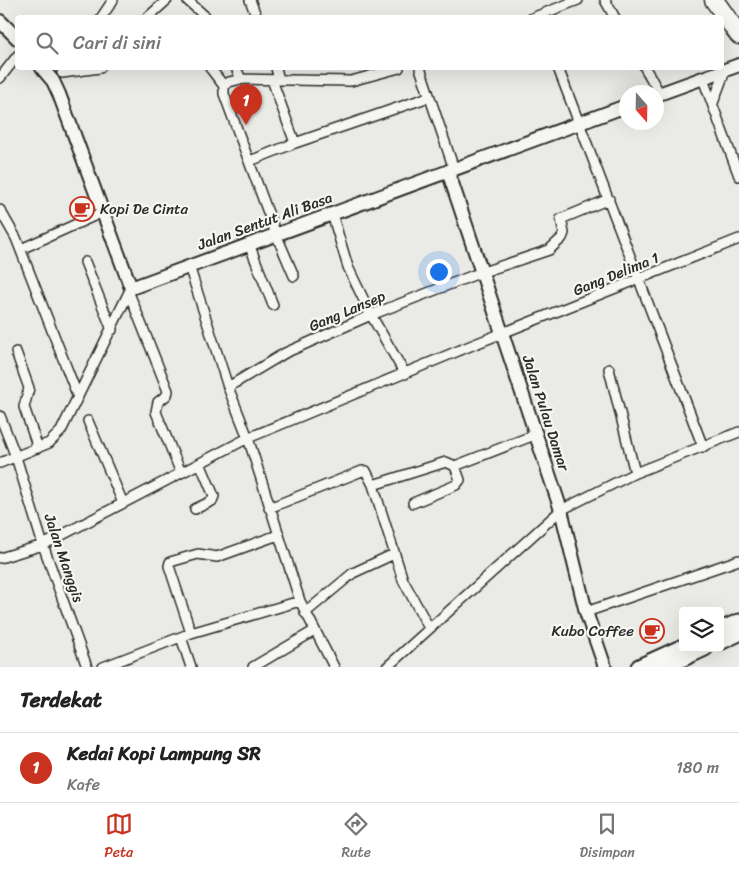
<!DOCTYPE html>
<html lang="id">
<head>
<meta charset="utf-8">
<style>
  body { margin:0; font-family:Sriracha,sans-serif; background:#f6f6f6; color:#222 }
  .controls { position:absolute; right:15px; bottom:15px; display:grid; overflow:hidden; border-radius:5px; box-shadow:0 5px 20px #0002 }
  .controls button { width:45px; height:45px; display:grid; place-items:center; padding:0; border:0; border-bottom:1px solid #e0e0e0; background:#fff; color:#222; font:25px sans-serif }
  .compass { position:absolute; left:619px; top:85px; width:45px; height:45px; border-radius:50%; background:#fff; box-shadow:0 5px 20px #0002; rotate:160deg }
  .you { position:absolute; left:438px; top:271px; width:18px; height:18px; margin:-12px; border:4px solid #fff; border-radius:50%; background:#1a73e8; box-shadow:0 0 0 8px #1a73e833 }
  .badge { display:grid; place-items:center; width:32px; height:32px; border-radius:50%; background:#c8321e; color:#fff; font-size:16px; font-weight:700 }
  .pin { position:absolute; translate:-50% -41px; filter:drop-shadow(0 1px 2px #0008) }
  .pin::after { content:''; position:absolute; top:26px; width:18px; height:15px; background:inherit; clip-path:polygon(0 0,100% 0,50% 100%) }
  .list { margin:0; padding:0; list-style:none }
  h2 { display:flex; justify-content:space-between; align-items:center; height:65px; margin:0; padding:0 20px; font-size:21px }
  h2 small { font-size:16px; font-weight:400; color:#767676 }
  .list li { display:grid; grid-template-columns:32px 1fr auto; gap:15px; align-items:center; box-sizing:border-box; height:70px; padding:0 20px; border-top:1px solid #e0e0e0 }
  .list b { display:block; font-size:19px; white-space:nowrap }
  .list p { margin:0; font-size:16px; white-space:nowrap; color:#767676 }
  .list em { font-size:16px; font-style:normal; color:#767676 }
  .icon { flex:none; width:28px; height:28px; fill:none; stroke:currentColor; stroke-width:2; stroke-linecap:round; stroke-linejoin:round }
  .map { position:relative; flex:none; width:739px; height:667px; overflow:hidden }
  .search { position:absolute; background:#fff; box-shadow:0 5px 20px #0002; left:15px; right:15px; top:15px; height:55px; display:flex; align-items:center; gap:12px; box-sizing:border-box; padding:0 18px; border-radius:5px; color:#767676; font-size:19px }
  .sheet { height:135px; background:#fff }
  nav { display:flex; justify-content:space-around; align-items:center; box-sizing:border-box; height:70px; border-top:1px solid #e0e0e0; background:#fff; font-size:14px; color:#767676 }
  nav a { display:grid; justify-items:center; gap:2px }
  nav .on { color:#c8321e }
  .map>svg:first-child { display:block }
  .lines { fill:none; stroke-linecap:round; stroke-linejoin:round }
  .street-casing { stroke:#2b2b2b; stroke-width:12 }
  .secondary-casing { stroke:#2b2b2b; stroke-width:16 }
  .primary-casing { stroke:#2b2b2b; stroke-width:19 }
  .highway-casing { stroke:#2b2b2b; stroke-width:21 }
  .street { stroke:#f6f6f2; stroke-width:9 }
  .secondary { stroke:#f6f6f2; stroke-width:12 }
  .primary { stroke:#f6f6f2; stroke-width:15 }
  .highway { stroke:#f6f6f2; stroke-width:18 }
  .labels { text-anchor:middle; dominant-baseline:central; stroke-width:4.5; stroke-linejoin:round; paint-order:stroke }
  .poi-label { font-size:15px; fill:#2b2b2b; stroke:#f6f6f2; text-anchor:start }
  .street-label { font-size:15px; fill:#2b2b2b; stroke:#f6f6f2 }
</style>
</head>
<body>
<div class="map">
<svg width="739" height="667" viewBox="0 0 739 667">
  <rect width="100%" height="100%" fill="#eaeae6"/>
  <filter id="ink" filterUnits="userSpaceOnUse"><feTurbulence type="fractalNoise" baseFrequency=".02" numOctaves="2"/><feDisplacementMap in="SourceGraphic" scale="10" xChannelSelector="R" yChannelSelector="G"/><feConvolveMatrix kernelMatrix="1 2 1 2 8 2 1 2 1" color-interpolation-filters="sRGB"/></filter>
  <g filter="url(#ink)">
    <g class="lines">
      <defs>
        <path id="street" d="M187,0L207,18
          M250,0L257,18
          M605,0L615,18
          M101,18L113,0
          M147,18L167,0
          M532,18L578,0
          M210,68L224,86
          M236,68L241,79
          M276,68L279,80
          M420,68L454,169
          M558,68L703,447
          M645,68L660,94
          M62,73L100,68
          M0,78L18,55
          M703,79L739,176
          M272,80L295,143
          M713,103L725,71
          M250,161L295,143L429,97
          M0,210L16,238L78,397
          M332,214L348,267L371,315L405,374
          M249,244L273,305
          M21,249L103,212
          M85,262L112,330
          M189,266L228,387L248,438L300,601L334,667
          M294,276L276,234L224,94V86L229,82L241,79L351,81L399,68
          M129,293L168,391L167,395L158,402L156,412L181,473
          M16,352L29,388L24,407L38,448
          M609,369L635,473
          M228,387L285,353L371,315L474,275L549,250L562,238L564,233L561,219L609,199
          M0,416L16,457L43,545L87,667
          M88,421L123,503
          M0,463L49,443L61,431L131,288
          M455,466L537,434
          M373,485L446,462L455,466L460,480L456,485L413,503
          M269,508L362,471H366L373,485L403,580L429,628
          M195,509L212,501L214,496L200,463
          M0,558L43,545L248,438L470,346L739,239
          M586,612L739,560
          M305,613L353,573L394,554
          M191,633L169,566L170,562L198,554L217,557L278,535
          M181,637L191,667
          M103,667L191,633L300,601
          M253,667L314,631
          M387,667L561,510L635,473L739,432"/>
        <path id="secondary" d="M0,21L18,39
          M42,68L53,81L59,94L131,288L626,106
          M656,95L739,65
          M448,171L561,510L586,612L605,667"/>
        <path id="primary" d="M720,630L739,622
          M720,642L739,633
          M639,667L683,647
          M664,667L705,648"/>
        <path id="highway" d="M714,0L739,35"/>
      </defs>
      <use href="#street" class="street-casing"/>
      <use href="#secondary" class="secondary-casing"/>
      <use href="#primary" class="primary-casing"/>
      <use href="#highway" class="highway-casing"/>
      <use href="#street" class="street"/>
      <use href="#secondary" class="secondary"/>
      <use href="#primary" class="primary"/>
      <use href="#highway" class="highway"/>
    </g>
  </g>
  <defs>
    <symbol id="cafe-ring" viewBox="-11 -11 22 22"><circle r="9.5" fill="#f6f6f2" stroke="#c8321e" stroke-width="1.5"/><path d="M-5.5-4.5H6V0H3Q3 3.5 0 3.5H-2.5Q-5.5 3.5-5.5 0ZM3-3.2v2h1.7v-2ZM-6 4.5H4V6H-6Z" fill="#c8321e"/></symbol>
  </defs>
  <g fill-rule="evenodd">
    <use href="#cafe-ring" x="68" y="195" width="28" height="28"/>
    <use href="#cafe-ring" x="638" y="617" width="28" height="28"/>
  </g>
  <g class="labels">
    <g class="poi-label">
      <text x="100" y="209">Kopi De Cinta</text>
      <text x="634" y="631" text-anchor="end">Kubo Coffee</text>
    </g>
    <g class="street-label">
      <text transform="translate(265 221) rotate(-20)">Jalan Sentut Ali Basa</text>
      <text transform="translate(616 274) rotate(-22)">Gang Delima 1</text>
      <text transform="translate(347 311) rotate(-23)">Gang Lansep</text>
      <text transform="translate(546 413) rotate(72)">Jalan Pulau Damar</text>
      <text transform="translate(64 558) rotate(71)">Jalan Manggis</text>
    </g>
  </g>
</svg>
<div class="controls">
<button><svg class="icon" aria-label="layers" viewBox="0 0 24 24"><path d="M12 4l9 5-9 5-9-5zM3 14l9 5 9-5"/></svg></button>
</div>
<svg class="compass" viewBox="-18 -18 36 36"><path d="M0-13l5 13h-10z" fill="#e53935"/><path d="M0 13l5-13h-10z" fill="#767676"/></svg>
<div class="you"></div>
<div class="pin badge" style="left:246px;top:125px">1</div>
<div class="search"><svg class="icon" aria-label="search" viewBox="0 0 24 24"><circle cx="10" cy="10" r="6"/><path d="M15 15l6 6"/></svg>Cari di sini</div>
</div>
<section class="sheet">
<h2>Terdekat<small></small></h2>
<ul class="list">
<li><span class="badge">1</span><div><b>Kedai Kopi Lampung SR</b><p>Kafe</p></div><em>180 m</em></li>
</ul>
</section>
<nav>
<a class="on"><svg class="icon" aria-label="map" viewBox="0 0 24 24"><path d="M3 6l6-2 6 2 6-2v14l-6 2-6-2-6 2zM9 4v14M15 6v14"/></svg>Peta</a>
<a><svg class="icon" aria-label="directions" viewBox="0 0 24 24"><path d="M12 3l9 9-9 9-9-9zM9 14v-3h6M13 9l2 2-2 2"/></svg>Rute</a>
<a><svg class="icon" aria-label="saved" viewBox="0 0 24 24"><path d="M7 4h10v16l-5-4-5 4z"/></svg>Disimpan</a>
</nav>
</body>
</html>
